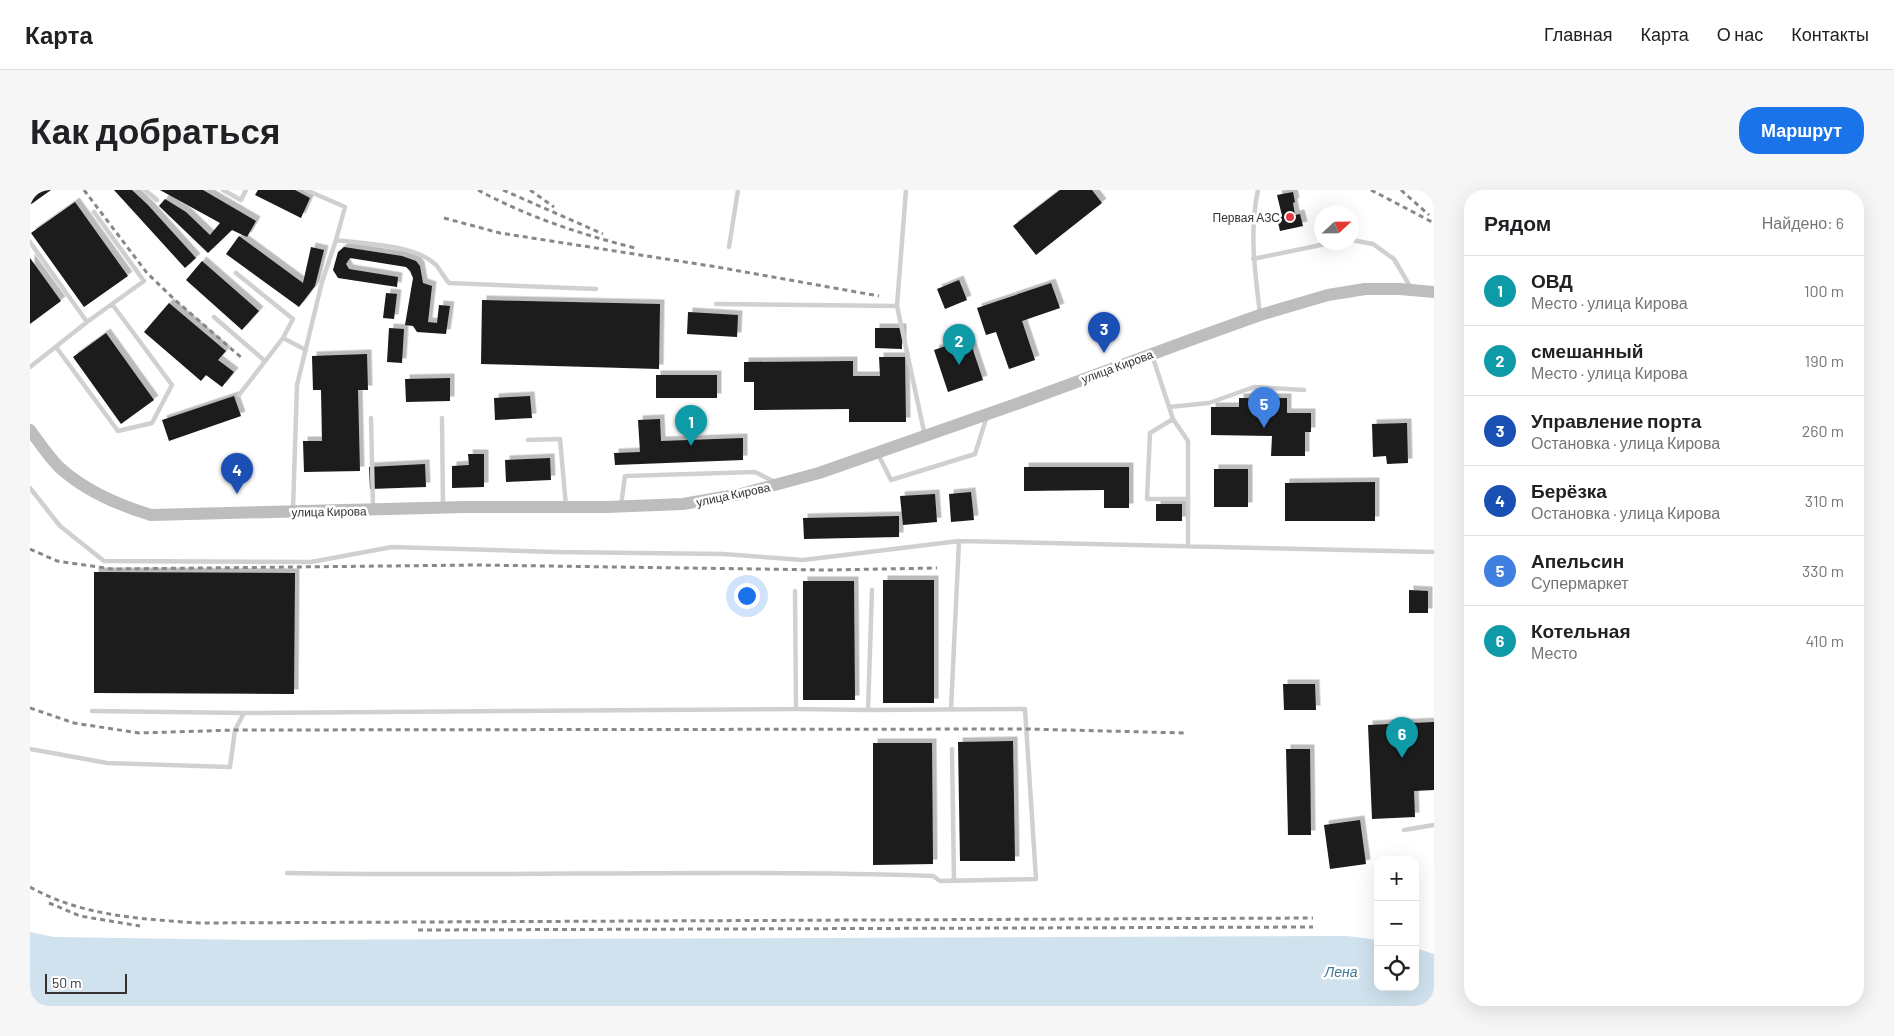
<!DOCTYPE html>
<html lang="ru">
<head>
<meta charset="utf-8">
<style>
  body { margin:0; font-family:Barlow,sans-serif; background:#f6f6f6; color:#202124 }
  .controls { position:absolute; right:15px; bottom:15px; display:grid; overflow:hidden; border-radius:10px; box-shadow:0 5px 20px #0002 }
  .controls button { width:45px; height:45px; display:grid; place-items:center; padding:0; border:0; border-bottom:1px solid #e0e0e0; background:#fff; color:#202124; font:25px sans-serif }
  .compass { position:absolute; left:1284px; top:15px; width:45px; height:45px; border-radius:50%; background:#fff; box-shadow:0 5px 20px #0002; rotate:68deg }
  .scale { position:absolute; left:15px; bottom:12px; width:82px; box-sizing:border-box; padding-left:5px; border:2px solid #333; border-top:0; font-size:14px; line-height:18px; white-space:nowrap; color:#333; -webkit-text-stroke:4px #fff; paint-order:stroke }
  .you { position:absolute; left:716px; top:405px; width:18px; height:18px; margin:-12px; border:4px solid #fff; border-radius:50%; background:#1a73e8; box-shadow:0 0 0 8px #1a73e833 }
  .badge { display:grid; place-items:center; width:32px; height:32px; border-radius:50%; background:#1a73e8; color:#fff; font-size:16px; font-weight:700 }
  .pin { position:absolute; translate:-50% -41px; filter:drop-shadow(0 1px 2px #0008) }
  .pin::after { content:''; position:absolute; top:26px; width:18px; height:15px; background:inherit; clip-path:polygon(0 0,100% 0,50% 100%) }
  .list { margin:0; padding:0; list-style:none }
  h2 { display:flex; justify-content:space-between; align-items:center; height:65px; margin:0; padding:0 20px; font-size:21px }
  h2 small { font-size:16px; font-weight:400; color:#757577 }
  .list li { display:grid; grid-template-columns:32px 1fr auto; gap:15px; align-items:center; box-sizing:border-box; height:70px; padding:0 20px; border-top:1px solid #e0e0e0 }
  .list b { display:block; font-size:19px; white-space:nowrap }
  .list p { margin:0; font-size:16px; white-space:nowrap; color:#757577 }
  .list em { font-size:16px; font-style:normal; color:#757577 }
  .icon { flex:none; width:28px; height:28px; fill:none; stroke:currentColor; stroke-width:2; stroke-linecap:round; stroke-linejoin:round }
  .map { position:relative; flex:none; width:1404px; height:816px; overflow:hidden; border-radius:20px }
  header { display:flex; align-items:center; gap:30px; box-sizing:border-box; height:70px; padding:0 25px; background:#fff; border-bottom:1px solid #e0e0e0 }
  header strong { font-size:24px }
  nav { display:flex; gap:28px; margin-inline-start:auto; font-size:18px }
  .intro { display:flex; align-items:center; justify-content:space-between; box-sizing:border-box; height:120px; padding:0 30px }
  h1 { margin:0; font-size:35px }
  .button { padding:12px 22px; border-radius:20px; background:#1a73e8; color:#fff; font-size:18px; font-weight:700 }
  main { display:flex; gap:30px; padding:0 30px }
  aside { flex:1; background:#fff; border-radius:20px; box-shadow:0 5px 20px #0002 }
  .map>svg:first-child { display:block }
  .water { fill:#cfe2ee }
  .building { fill:#1a1a1a; filter:url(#shadow) }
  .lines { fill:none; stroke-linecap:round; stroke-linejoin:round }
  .lane { stroke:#d0d0d0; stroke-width:4.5 }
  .secondary { stroke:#bdbdbd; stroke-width:12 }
  .rail { stroke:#888; stroke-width:3; stroke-dasharray:5 4; stroke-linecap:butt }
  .poi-dot { fill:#e63946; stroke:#fff; stroke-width:2 }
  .labels { text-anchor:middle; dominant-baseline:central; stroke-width:5; stroke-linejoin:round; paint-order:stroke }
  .poi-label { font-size:12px; fill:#333; stroke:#fff; text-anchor:end }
  .street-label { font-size:12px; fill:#333; stroke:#fff }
  .water-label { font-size:14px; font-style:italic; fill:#3f7597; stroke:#fff }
</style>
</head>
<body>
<header>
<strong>Карта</strong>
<nav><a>Главная</a><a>Карта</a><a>О нас</a><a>Контакты</a></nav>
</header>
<div class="intro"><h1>Как добраться</h1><a class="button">Маршрут</a></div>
<main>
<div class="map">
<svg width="1404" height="816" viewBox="0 0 1404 816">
  <defs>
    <filter id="shadow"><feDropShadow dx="4.5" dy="-4.5" stdDeviation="0" flood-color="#0004"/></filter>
  </defs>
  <rect width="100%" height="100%" fill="#fff"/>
  <path class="water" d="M0,742L24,747L224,750L1317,746L1348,750V797H1385V758L1404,764V816H0Z"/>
  <path class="building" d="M0,0H21L0,15Z
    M84,0H102L118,15L166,68L155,78Z
    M130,0H173L226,31L217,47L202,40L178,63L129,16L135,9L156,22L180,45L190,33Z
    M228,0H265L280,8L271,28L225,5Z
    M1030,0H1062L1072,13L1006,65L983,36Z
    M1263,2L1265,12L1263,13L1265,25L1270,24L1273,36L1250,41L1247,28L1252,26L1247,5Z
    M45,12L98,86L54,117L1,43Z
    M209,46L273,93L281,57L294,60L285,96L269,117L196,64Z
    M314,57L372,66L386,71L390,76L393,93L402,96L398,132L407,133L409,115L420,116L416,144L387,142L383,136L375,135L383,88L380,81L376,77L320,68L316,74L319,79L368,87L367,97L308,88L303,80L308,62Z
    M0,68L31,111L0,134Z
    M172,71L229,121L212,140L156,90Z
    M929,90L937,110L915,119L907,99Z
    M1021,93L1030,118L992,131L1005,170L979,179L966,142L956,145L947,118Z
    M356,103L367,104L364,129L353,128Z
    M452,110L630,114L629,179L451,174Z
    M139,113L196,161L188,170L204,182L192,197L176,185L171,191L114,142Z
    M658,122L708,125L707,147L657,144Z
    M359,138L374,139L372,173L357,172Z
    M845,138H872V159L845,158Z
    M76,143L124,210L91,234L43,167Z
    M939,148L953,190L918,202L904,160Z
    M337,164L338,200H328L330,281L274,282L273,251H292L291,200H283L282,166Z
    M849,167H875L876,232H819V219L724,220V192H714V172L823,171V186H850Z
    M626,185H687V208H626Z
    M420,188V211L376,212L375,189Z
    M204,206L211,226L139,251L132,230Z
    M500,206L502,228L465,230L464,208Z
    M1209,208H1257V223H1281V242H1275V266H1241L1242,246L1181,245V217H1209Z
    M630,229L631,251L713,248V270L585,275L584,263L610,262L608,230Z
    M1377,233L1378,273L1357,274L1356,266L1343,267L1342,234Z
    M438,264H454V297L422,298V276L439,275Z
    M520,268L521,290L476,292L475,270Z
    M395,274L396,297L340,299L339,277Z
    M994,277H1099V318H1074V300L994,301Z
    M1184,279H1218V317H1184Z
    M1345,292V331H1255V293Z
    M941,302L944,330L921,332L919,304Z
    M905,304L907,332L873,335L870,306Z
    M1126,314H1152V331H1126Z
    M869,326V347L774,349L773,328Z
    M64,382L265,383L264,504L64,503Z
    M853,390H904V513H853Z
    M773,391H824L825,510H773Z
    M1379,400L1398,401V423H1379Z
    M1253,494H1285L1286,520H1254Z
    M1404,532V600L1384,601L1385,627L1342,629L1338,535Z
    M983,551L985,671H930L928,552Z
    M843,553H902L903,674L843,675Z
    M1256,559H1280L1281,645H1258Z
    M1330,630L1336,674L1300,679L1294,635Z"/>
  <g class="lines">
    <path class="lane" d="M115,0L127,10
      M193,0L211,10L216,0
      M276,0L315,17L306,50
      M1228,0C1219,42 1225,82 1230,124
      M1322,50L1343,54L1364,69L1381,98
      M0,52L57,132
      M699,57L708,0
      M1223,69L1305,52
      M206,83L263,129L253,148L276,160
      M686,114L867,116L895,246
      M867,116L876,0
      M184,127L235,171
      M26,157L88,241L122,233L142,195L82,114
      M1122,165L1143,229L1158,251V356
      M0,177L57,132L114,91L64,22
      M209,205L253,148
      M1139,217L1179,213L1224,197L1274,200
      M341,228L343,318
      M412,228L413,317
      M1143,229L1120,243L1117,309H1158
      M498,250L530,249L536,316
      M848,264L861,290L945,264L957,226
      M0,298L30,336L74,371L281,372L362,357L525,362L693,364L773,370L929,351
      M591,315L595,286L725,282L745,292
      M263,319L267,195L292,92L306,50C335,54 383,54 405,74C410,79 414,87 419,93L566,99
      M765,401L766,519
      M921,519L929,351L1404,362
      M838,520L842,400
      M62,521L214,523L766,519L838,520L995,519L1006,689L910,691L903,686C687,679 472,687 257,683
      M0,559L77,573L200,577L205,540L214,523
      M922,559L924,691
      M1374,640L1404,635"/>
    <path class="secondary" d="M0,240C9,252 18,266 29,277C55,301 88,315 121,325L435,317H577L653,314L711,304L789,283L992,212L1163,149L1230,125L1298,105L1335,99H1370L1404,102"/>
    <path class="rail" d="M54,0L117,83L144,109L213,169
      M448,0C498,27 550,44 605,58
      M473,0L573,44
      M500,0L524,17
      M1341,0L1404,33
      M1371,0L1399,25
      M414,28L470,43L687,77L849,106
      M0,359L27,371L82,379L446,375L797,380L907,378
      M0,518L44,533L109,543L205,540L997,539L1155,543
      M0,697C51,726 111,729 169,733L1283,728
      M19,713L50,726L110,736
      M388,740L1283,737"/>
  </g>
  <circle class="poi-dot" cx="1260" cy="27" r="5"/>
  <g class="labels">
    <g class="poi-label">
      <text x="1250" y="27">Первая АЗС</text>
    </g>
    <g class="street-label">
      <text transform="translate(1087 176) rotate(-20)">улица Кирова</text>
      <text transform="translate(703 304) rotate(-12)">улица Кирова</text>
      <text transform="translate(299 321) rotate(-1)">улица Кирова</text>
    </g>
    <g class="water-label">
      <text x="1311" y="781">Лена</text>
    </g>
  </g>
</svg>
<div class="controls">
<button>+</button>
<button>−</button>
<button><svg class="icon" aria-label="locate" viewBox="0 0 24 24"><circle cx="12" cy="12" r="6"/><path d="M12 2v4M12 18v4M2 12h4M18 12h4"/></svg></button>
</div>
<svg class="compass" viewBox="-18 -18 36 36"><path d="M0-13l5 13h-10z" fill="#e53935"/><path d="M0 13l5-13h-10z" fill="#757577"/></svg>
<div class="scale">50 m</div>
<div class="you"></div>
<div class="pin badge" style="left:661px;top:256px;background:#0f9aa8">1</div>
<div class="pin badge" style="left:929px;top:175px;background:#0f9aa8">2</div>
<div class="pin badge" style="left:1074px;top:163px;background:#1a4fb4">3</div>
<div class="pin badge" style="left:207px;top:304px;background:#1a4fb4">4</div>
<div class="pin badge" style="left:1234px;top:238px;background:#3f7fe0">5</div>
<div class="pin badge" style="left:1372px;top:568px;background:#0f9aa8">6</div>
</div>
<aside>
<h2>Рядом<small>Найдено: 6</small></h2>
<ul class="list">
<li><span class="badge" style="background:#0f9aa8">1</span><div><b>ОВД</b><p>Место · улица Кирова</p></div><em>100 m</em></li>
<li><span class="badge" style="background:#0f9aa8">2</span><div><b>смешанный</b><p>Место · улица Кирова</p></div><em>190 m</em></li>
<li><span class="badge" style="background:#1a4fb4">3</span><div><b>Управление порта</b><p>Остановка · улица Кирова</p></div><em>260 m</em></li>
<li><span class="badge" style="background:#1a4fb4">4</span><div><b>Берёзка</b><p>Остановка · улица Кирова</p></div><em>310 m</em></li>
<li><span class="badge" style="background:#3f7fe0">5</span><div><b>Апельсин</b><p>Супермаркет</p></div><em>330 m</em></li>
<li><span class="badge" style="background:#0f9aa8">6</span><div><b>Котельная</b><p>Место</p></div><em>410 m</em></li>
</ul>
</aside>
</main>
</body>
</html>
